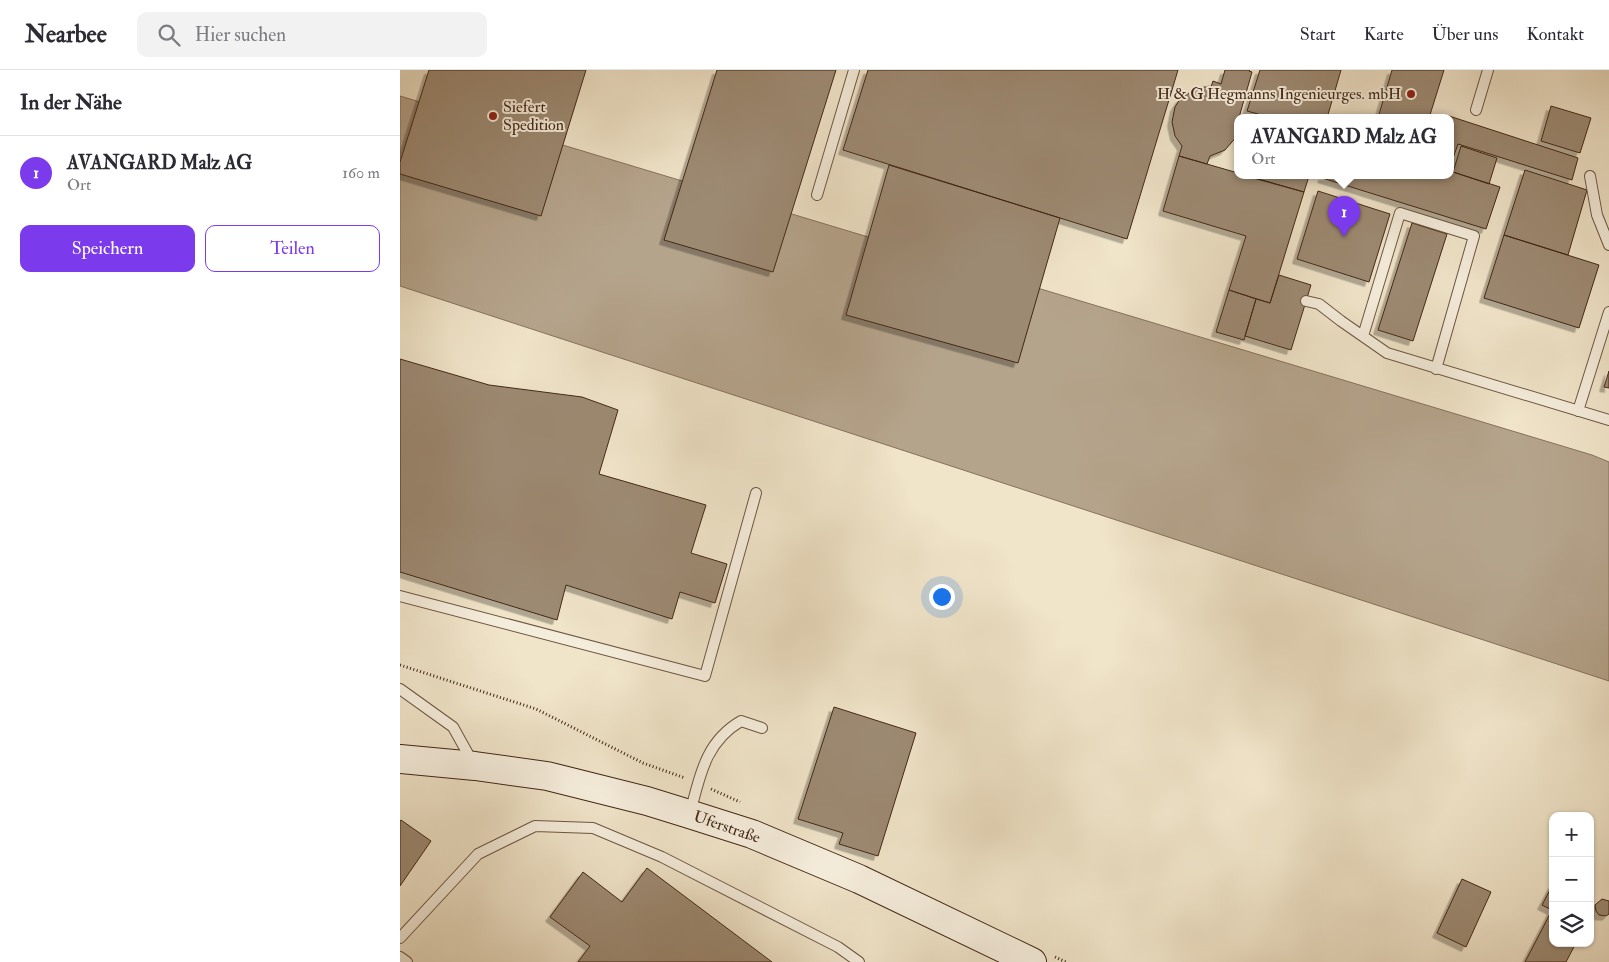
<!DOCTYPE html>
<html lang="de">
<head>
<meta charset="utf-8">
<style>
  body { margin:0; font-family:"IM FELL Double Pica",serif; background:#f2f2f3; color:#2b2b33 }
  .controls { position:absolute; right:15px; bottom:15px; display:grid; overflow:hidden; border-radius:10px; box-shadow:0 1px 4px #0004 }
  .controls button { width:45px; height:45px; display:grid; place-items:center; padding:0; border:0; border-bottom:1px solid #e1e1e2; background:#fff; color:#2b2b33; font:25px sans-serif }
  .you { position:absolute; left:541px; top:526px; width:18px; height:18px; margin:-12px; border:4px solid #fff; border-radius:50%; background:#1a73e8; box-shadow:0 0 0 8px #1a73e833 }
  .badge { display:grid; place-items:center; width:32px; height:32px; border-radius:50%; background:#7c3aed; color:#fff; font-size:16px; font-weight:700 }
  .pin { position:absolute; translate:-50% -41px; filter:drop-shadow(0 1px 2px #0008) }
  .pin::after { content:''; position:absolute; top:26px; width:18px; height:15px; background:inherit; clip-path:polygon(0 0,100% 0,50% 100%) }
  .popup { position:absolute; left:834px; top:44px; width:220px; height:65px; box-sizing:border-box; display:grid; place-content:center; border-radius:10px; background:#fff; filter:drop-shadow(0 1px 4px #0005); font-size:16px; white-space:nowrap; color:#7c7c81 }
  .popup b { font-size:19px; color:#2b2b33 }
  .popup::after { content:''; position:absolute; left:50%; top:100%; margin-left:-10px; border:10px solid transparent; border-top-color:#fff }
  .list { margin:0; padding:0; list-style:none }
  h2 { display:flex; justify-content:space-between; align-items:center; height:65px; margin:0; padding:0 20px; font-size:21px }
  h2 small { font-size:16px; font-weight:400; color:#7c7c81 }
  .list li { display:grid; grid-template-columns:32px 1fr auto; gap:15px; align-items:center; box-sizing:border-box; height:75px; padding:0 20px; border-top:1px solid #e1e1e2 }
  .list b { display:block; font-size:19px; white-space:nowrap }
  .list p { margin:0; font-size:16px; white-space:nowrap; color:#7c7c81 }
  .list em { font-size:16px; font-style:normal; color:#7c7c81 }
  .actions { display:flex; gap:10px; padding:15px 20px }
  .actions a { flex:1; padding:11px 0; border:1px solid #7c3aed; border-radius:10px; text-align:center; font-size:18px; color:#7c3aed }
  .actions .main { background:#7c3aed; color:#fff }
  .icon { flex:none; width:28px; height:28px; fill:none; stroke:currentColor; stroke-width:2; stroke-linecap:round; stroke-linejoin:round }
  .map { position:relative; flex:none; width:1209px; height:892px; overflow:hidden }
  header { display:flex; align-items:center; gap:30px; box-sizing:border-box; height:70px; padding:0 25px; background:#fff; border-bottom:1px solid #e1e1e2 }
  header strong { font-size:24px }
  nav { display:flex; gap:28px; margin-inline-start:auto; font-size:18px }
  .search { width:350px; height:45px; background:#f2f2f3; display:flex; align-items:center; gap:12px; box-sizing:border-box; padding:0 18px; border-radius:10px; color:#7c7c81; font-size:19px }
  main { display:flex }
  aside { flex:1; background:#fff }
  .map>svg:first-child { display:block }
  .water { fill:#b5a48c; stroke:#87725d }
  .building { fill:#9d8a73; stroke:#432816; filter:url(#shadow) }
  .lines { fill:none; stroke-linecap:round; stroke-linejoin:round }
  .service-casing { stroke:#6e5743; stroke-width:12 }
  .secondary-casing { stroke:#432816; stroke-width:30 }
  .path { stroke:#432816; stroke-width:3; stroke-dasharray:1 2.5; stroke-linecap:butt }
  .service { stroke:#f5eddc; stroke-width:10 }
  .secondary { stroke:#f5eddc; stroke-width:28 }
  .poi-dot { fill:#8f2418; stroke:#f5eddc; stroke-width:2 }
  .labels { text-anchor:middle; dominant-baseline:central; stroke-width:4; stroke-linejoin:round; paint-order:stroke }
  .poi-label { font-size:16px; fill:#432816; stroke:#f5eddc; text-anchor:end }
  .street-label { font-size:16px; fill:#432816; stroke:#f5eddc }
</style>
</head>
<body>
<header>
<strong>Nearbee</strong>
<div class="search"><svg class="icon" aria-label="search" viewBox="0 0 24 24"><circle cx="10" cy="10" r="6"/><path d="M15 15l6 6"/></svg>Hier suchen</div>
<nav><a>Start</a><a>Karte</a><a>Über uns</a><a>Kontakt</a></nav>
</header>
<main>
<aside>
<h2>In der Nähe<small></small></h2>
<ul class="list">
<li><span class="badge">1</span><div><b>AVANGARD Malz AG</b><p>Ort</p></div><em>160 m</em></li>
</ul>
<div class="actions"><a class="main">Speichern</a><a>Teilen</a></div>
</aside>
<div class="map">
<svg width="1209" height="892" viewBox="0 0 1209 892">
  <defs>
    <filter id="shadow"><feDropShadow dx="-4.5" dy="4.5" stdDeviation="0" flood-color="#0004"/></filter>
  </defs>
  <rect width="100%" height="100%" fill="#f0e4c9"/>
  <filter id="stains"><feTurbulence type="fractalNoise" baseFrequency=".004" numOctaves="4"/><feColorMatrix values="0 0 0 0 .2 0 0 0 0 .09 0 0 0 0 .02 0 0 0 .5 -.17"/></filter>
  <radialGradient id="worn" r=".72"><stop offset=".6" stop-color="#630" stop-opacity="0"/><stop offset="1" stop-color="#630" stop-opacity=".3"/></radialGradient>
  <path class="water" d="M0,26L1192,385L1209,392V611L0,216Z"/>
  <path class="building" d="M29,0H186L141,146L0,104V92Z
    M317,0H436L373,202L264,170Z
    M468,0H778L727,169L443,80Z
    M825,0H850L849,1L852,2L840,44V48H838L837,66L825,80L810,86L807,94L779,86L782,76L775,66L772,52L775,37L780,29L795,19L803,17H811L813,11L821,14Z
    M860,0H941L927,48H872L847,41Z
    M992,0H1044L1029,48H978Z
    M1151,36L1191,48L1180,83L1141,71Z
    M1046,45L1178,88L1172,110L1058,74L1050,97V48H1045Z
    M1061,76L1097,88L1089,114L1053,102Z
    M779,86L838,103V106H846L904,122L870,233L829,220L846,166L763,141Z
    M489,95L660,148L618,293L446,245Z
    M1125,100L1187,120L1168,185L1104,165Z
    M1050,101L1100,117L1086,159L922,108L923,106H1050Z
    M855,106H909L904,122L855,108Z
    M918,121L990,144L969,212L897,189Z
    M1012,153L1047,164L1013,271L978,260Z
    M1104,165L1199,195L1179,258L1084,228Z
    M879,205L911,215L891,280L845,266L856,229L870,233Z
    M829,220L856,229L844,270L816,262Z
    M0,289L89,315L182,327L218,340L199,404L306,435L291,483L327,494L315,533L280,522L272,549L166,515L157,550L0,502Z
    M1209,301V318L1204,317Z
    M434,637L516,663L478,786L439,774L443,763L398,749Z
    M1,750L31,771L0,816V751Z
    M247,798L372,892H178L190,876L150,847L183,802L222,832Z
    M1062,809L1091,822L1066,877L1037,863Z
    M1153,814V873H1176L1166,892H1125L1152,840L1142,835Z
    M1202,829L1209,831V844L1206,846L1199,845L1196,841L1195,835Z"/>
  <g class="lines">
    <defs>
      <path id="service" d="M1076,40L1088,0
        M1190,106L1197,145L1209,175
        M417,125L454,0
        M906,231L919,234L941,251L987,283L1209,350
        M963,266L1000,143L1074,166L1036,299
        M1178,341L1209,242
        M0,526L305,606L356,423
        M0,619L53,657L73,693
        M290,743C300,706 305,672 341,651L362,658
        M0,868L78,784L135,756L193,758L262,787L438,877L459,892
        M0,887L7,892"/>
      <path id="secondary" d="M0,689L75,696L147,706L247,731L289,744L352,764L459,809L632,892"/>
    </defs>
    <use href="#service" class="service-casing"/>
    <use href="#secondary" class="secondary-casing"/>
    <path class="path" d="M0,595L136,639L243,693L285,708
      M311,719L340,732
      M655,887L666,892"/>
    <use href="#service" class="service"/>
    <use href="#secondary" class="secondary"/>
  </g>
  <g class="poi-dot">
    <circle cx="1011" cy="24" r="5"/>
    <circle cx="93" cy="46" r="5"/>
  </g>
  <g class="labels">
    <g class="poi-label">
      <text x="1001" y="24">H &amp; G Hegmanns Ingenieurges. mbH</text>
      <text x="103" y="37" text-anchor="start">Siefert<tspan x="103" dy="18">Spedition</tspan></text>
    </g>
    <g class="street-label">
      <text transform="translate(327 757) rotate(19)">Uferstraße</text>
    </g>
  </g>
  <rect width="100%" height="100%" filter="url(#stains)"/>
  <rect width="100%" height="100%" fill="url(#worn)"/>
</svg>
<div class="controls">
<button>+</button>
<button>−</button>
<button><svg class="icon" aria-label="layers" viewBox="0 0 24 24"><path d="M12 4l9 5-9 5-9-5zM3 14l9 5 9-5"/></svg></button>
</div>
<div class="you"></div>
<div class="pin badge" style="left:944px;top:167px">1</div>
<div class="popup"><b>AVANGARD Malz AG</b>Ort</div>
</div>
</main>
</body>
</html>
